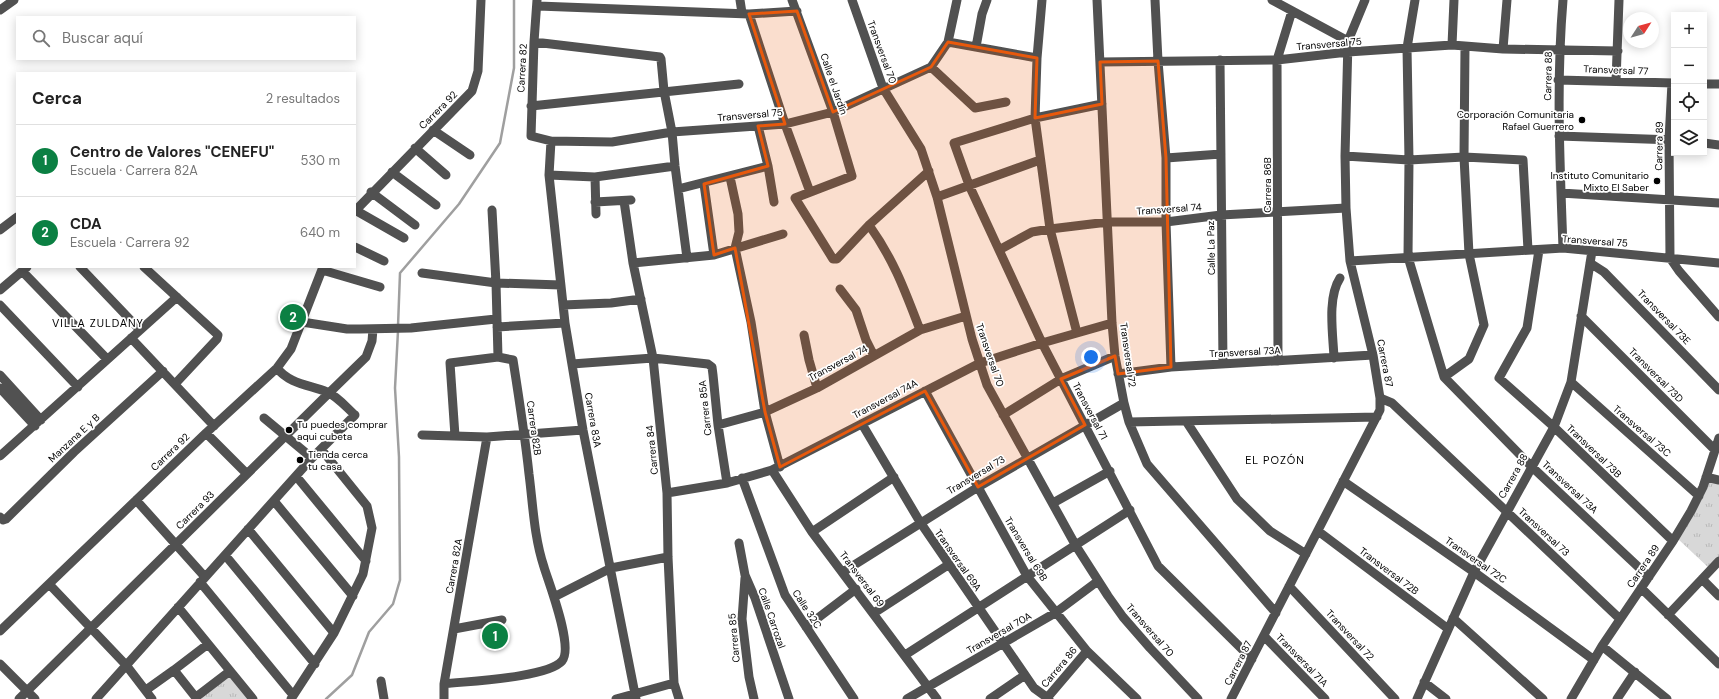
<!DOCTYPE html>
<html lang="es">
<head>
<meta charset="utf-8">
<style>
  body { margin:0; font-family:"DM Sans",sans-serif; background:#f6f6f6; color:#222 }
  .controls { position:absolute; right:12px; top:12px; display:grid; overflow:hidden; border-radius:0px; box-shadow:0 2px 10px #0003 }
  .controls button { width:36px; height:36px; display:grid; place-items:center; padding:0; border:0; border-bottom:1px solid #e0e0e0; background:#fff; color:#222; font:20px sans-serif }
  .compass { position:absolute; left:1623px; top:12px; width:36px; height:36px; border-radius:50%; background:#fff; box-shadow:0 2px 10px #0003; rotate:54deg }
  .you { position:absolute; left:1091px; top:357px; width:14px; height:14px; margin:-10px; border:3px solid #fff; border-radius:50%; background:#1a73e8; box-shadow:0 0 0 6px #1a73e833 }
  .badge { display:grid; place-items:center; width:26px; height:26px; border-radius:50%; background:#0b8043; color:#fff; font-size:13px; font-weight:700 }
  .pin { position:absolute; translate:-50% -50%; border:2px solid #fff; box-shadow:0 1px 4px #0006 }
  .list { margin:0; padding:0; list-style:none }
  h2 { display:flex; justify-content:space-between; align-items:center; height:52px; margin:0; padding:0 16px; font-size:17px }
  h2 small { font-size:13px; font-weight:400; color:#767676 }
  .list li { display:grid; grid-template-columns:26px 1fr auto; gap:12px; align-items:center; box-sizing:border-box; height:72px; padding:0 16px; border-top:1px solid #e0e0e0 }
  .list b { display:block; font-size:15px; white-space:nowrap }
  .list p { margin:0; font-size:13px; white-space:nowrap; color:#767676 }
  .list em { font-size:13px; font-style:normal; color:#767676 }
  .icon { flex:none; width:22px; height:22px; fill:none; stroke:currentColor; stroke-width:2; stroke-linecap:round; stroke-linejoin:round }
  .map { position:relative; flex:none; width:1719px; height:699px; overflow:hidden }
  .search { position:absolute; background:#fff; box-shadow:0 2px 10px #0003; left:16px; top:16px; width:340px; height:44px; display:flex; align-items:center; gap:10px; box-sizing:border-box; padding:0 14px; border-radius:0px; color:#767676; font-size:15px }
  .panel { position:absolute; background:#fff; box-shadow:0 2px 10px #0003; left:16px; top:72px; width:340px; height:196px; border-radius:0px }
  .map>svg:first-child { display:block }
  .park { fill:url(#park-tufts) }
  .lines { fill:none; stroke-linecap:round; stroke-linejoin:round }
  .stream { stroke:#9f9f9f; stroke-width:2.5 }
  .minor { stroke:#515151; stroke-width:9 }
  .marked { fill:#e8590c; fill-opacity:0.2; stroke:#e8590c; stroke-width:3; stroke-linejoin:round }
  .poi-dot { fill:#000; stroke:#fff; stroke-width:1.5 }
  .labels { text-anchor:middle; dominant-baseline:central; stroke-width:3.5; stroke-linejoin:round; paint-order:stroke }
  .street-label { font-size:10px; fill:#000; stroke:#fff }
  .poi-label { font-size:10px; fill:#000; stroke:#fff; text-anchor:end }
  .neighbourhood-label { font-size:11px; letter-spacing:1px; fill:#000; stroke:#fff }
</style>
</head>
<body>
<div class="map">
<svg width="1719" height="699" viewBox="0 0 1719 699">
  <defs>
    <pattern id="park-tufts" width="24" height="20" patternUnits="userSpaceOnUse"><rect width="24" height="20" fill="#d8d8d8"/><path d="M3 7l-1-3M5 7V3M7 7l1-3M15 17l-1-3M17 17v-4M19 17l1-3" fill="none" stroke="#b8b8b8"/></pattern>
  </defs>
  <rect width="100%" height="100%" fill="#fff"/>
  <path class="park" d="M1708,480L1719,483V557L1709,568L1678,539Z
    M230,674L250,699H202L201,698Z"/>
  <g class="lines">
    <path class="stream" d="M398,326L400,273L459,204L500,143L514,68V0
      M326,699L352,675L369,632L393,604L400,580L399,457L395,388L398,331"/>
    <path class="minor" d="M537,0L534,42L531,136L551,141L612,142L672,132L785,124L833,112L931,67L948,42L957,0
      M740,0L742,13
      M792,0L833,112L852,176L795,198L833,259H837L869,225L929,171
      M852,0L883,88L921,149L937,197L972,339L987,385L1076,546L1108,596L1123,617L1150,648L1198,699
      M1042,0L1037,58L1035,118L1050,229L1077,333
      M1097,0L1112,323L1115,356L1124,403L1129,422L1147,464L1276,613
      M1155,0L1158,61L1166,158V222L1171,367
      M1272,0L1348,41
      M1415,0L1407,48L1409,160L1408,257L1444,377L1531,466L1649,577
      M1563,0C1556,84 1560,164 1563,248
      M538,6L749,14L797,11
      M0,10L14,0
      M749,14L785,124L810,192
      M534,42L660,57L661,59L664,91L672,132L675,166L687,258
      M948,42L1037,58
      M1452,45L1454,0
      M976,47L982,14L987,0
      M1503,49L1507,0
      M1220,60L1223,364
      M1100,62L1277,60L1348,52L1452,45L1503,49L1618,51
      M931,67L975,108L1006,102
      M1558,80L1674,83
      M1616,81L1619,0
      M1672,83L1669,140L1670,258L1679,271L1719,317
      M1704,84H1719
      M1102,104L1035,118L954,143L969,185L1042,343L1158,566L1252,659
      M531,106L739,84
      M758,126L768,166L774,202
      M433,130L470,155
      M1559,136L1674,140
      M551,141L549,175L565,323L583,430L636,699
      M1704,143L1719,145
      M415,148L446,175
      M1345,156L1409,160L1464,157L1523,160L1528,250
      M1166,158L1221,154
      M392,172L436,205
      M549,175L595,177L675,166
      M595,177L596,214
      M730,177L738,214L739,232L735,248L751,322L765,412L780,467
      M704,184L714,255
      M678,189L768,166
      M371,192L415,225
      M1561,193L1719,203
      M937,197L1040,160
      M624,201L633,263L653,358L667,493L668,557L674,683L679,699
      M595,202L631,200
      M355,210L404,238
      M492,210L496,283L498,357
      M355,211L472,91L478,71L481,0
      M869,225C894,260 905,291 920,330
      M0,230L17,217
      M355,247L384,261
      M999,250L1032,232L1050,229L1108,222H1166L1221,215L1346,208
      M1539,250L1527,328L1499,378L1554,427L1673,541
      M1350,261L1563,248L1719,263
      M633,263L714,255L783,234
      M1590,263L1604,272L1719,390
      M80,267L140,330
      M144,267L218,335L217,339L175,384
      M322,270L380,287
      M22,271L107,359
      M422,273L496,283L561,285
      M840,289L856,310L866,340L874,356
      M0,290L27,267
      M0,305L78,387
      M563,305L611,303L641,299
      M1581,316L1715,450
      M302,322L347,329H360L411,328L496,319
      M497,327L565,323
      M804,335L809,360L817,388
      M131,338L214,426
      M1334,358C1333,334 1327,298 1340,278
      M1278,361L1277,60L1292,11
      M572,364L653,358L708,364L712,367L713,375L718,425L727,483
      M1118,374L1171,367L1373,355
      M0,375L41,420
      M1444,377L1469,359L1484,325L1469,254L1464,157L1465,47
      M1571,382L1699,496
      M0,388L35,426
      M925,391L1027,576L1087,651L1137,699
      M1380,398L1392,403L1620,619
      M1003,415L1061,379L1115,356
      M264,418L312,458
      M1186,421L1237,499L1270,531L1306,554
      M1129,422L1377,417
      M862,424L920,522L1034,688L1049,699
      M718,425L765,412L817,388L920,330L966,316
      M206,433L247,474
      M422,435L487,437L583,430
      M0,456L177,297
      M772,470L812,532L937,699
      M296,476L366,561
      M1706,477L1719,480
      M742,478L785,595L854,699
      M1343,481L1474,572L1594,660
      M667,493L727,483L772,470L980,363L1042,343L1112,323
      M136,500L205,577
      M274,501L353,596
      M1053,503L1110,471
      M0,517L3,520L6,519L74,452L163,371
      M248,529L334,633
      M1318,531L1447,628
      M812,532L894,477
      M739,543L745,575L755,598L789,699
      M225,555L315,664
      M843,572L978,487L1124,403
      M745,578L742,619L749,677L754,699
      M1702,579L1719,596
      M200,582L293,695
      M49,584L126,665L152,699
      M1289,586L1395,699
      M1641,588L1719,664
      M554,597L611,568L668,557
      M178,607L253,699
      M874,613L948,565
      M1668,615L1719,561
      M1453,618L1543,699
      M806,627L856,589
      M454,629L502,620
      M0,631L206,433L277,368L291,349L323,267
      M1264,636L1325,699
      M1602,646L1667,699
      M905,655L1130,510
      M0,664L35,699
      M174,670L197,699
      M381,681L384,699
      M1424,682L1446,699
      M444,684C468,681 547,678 562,661C574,647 549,584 544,567C534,537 533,505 529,474C525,436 519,398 513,360L498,357L450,363L455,436
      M146,690L174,670L208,644
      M196,697L230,671
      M1047,698L1087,651
      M19,699L329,393L366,357L372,341L373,329
      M96,699L312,458L355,415C347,408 337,396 327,392C310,385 289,384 277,368
      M291,699L334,633L363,574L372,528L367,506L321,449
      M444,699V684L487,437
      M616,699L674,683
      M907,699L1055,613L1098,581
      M990,699L1025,675
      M1231,699L1380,410V398L1373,355L1350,261L1346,208L1345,156L1348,41L1365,0
      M1417,699L1474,572L1554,427L1571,382L1592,251
      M1571,699L1602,646L1673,541L1691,511L1703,487L1719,438
      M1617,699L1635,672"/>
  </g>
  <path class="marked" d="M797,11L833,112L931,67L948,42L1037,58L1035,118L1102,104L1100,62L1158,61L1166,158L1171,367L1118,374L1115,356L1061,379L1085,425L978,487L925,391L780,467L765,412L735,248L714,255L704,184L768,166L758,126L785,124L749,14Z"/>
  <g class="poi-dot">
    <circle cx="1582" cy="120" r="4"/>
    <circle cx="1657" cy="181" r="4"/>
    <circle cx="289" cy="430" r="4"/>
    <circle cx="300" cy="460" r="4"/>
  </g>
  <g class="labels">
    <g class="street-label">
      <text transform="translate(1329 44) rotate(-5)">Transversal 75</text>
      <text transform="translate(882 52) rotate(70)">Transversal 70</text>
      <text transform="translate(522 68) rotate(-87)">Carrera 82</text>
      <text transform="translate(1616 70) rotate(2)">Transversal 77</text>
      <text transform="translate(1548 76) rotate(-89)">Carrera 88</text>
      <text transform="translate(834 84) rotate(71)">Calle el Jardín</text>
      <text transform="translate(438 110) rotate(-45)">Carrera 92</text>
      <text transform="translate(750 115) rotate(-5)">Transversal 75</text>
      <text transform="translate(1659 146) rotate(-89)">Carrera 89</text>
      <text transform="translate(1267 185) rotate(-90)">Carrera 86B</text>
      <text transform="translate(1169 209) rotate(-4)">Transversal 74</text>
      <text transform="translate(1595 241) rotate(4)">Transversal 75</text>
      <text transform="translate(1211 248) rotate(-91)">Calle La Paz</text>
      <text transform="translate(1664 317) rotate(46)">Transversal 73E</text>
      <text transform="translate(1245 352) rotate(-3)">Transversal 73A</text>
      <text transform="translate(990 355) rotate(71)">Transversal 70</text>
      <text transform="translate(1128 355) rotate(82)">Transversal 72</text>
      <text transform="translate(838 363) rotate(-28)">Transversal 74</text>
      <text transform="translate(1385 363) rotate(79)">Carrera 87</text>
      <text transform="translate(1656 375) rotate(45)">Transversal 73D</text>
      <text transform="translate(885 399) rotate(-28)">Transversal 74A</text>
      <text transform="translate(705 408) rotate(-96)">Carrera 85A</text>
      <text transform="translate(1090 411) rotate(62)">Transversal 71</text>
      <text transform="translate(593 420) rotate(80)">Carrera 83A</text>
      <text transform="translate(534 428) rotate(82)">Carrera 82B</text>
      <text transform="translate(1642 431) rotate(41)">Transversal 73C</text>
      <text transform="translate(74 438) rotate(-43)">Manzana E y B</text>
      <text transform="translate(652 450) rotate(-96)">Carrera 84</text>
      <text transform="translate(1594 451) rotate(44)">Transversal 73B</text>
      <text transform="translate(170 452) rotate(-44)">Carrera 92</text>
      <text transform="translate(976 475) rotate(-31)">Transversal 73</text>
      <text transform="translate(1513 476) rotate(-61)">Carrera 88</text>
      <text transform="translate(1570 487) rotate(43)">Transversal 73A</text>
      <text transform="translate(195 510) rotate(-45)">Carrera 93</text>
      <text transform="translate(1544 532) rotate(43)">Transversal 73</text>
      <text transform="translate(1026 549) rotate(59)">Transversal 69B</text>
      <text transform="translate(958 560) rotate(55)">Transversal 69A</text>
      <text transform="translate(1476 560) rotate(35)">Transversal 72C</text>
      <text transform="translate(454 566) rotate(-80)">Carrera 82A</text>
      <text transform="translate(1643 566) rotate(-56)">Carrera 89</text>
      <text transform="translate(1389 571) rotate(37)">Transversal 72B</text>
      <text transform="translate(862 579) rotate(53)">Transversal 69</text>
      <text transform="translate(807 609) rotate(57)">Calle 32C</text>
      <text transform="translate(772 618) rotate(71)">Calle Carrozal</text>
      <text transform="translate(1150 630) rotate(49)">Transversal 70</text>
      <text transform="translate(999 633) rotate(-30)">Transversal 70A</text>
      <text transform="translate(1350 635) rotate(47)">Transversal 72</text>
      <text transform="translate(734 638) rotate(-95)">Carrera 85</text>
      <text transform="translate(1302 660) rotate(46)">Transversal 71A</text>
      <text transform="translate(1238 663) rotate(-63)">Carrera 87</text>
      <text transform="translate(1059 667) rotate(-50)">Carrera 86</text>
    </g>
    <g class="poi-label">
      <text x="1574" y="114">Corporación Comunitaria<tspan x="1574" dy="12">Rafael Guerrero</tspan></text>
      <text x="1649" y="175">Instituto Comunitario<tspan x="1649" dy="12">Mixto El Saber</tspan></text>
      <text x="297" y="424" text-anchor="start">Tu puedes comprar<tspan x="297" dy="12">aqui cubeta</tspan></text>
      <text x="308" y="454" text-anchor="start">Tienda cerca<tspan x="308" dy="12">tu casa</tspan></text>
    </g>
    <g class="neighbourhood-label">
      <text x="98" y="323">VILLA ZULDANY</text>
      <text x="1275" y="460">EL POZÓN</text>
    </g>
  </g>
</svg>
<div class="controls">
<button>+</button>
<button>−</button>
<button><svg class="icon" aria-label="locate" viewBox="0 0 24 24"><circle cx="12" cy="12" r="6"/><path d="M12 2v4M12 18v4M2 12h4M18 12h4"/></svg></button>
<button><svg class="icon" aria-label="layers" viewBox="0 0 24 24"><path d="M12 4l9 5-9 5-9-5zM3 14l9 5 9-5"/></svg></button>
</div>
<svg class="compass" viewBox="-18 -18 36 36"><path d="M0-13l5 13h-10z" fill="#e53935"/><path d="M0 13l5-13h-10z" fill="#767676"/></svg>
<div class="you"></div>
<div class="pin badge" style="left:495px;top:636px">1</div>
<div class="pin badge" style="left:293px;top:317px">2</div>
<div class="search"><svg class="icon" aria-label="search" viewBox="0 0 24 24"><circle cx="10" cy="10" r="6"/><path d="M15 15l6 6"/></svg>Buscar aquí</div>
<section class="panel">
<h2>Cerca<small>2 resultados</small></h2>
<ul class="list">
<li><span class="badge">1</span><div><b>Centro de Valores &quot;CENEFU&quot;</b><p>Escuela · Carrera 82A</p></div><em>530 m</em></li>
<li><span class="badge">2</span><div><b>CDA</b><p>Escuela · Carrera 92</p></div><em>640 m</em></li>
</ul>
</section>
</div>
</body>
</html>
